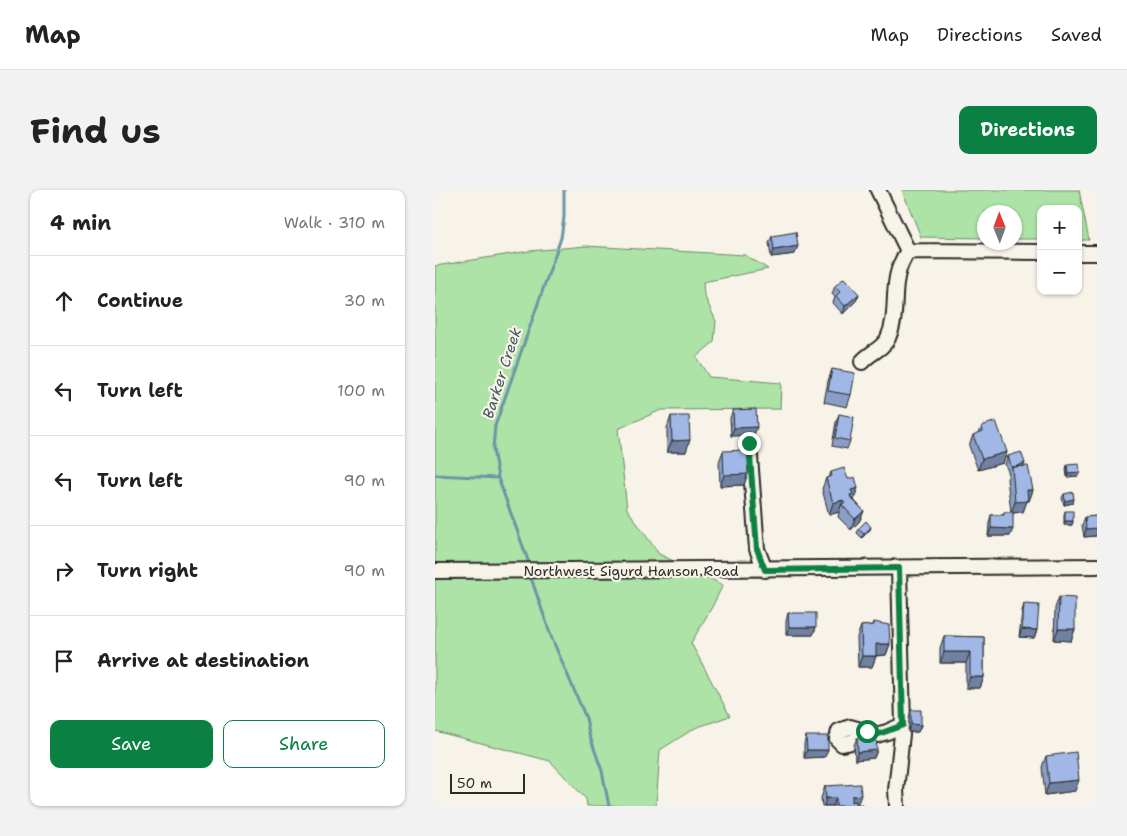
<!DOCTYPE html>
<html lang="en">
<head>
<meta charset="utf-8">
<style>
  body { margin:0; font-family:"Shantell Sans",sans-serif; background:#f2f2f2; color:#222 }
  .controls { position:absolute; right:15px; top:15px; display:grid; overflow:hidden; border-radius:10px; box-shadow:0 1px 4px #0004 }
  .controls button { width:45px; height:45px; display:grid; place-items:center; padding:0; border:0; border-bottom:1px solid #e0e0e0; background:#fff; color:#222; font:25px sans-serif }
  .compass { position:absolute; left:542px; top:15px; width:45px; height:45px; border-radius:50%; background:#fff; box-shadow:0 1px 4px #0004; rotate:359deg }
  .scale { position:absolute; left:15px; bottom:12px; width:75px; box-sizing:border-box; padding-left:5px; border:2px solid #2b2b2b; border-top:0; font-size:14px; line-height:18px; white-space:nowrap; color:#2b2b2b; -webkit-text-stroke:4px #f7f3e8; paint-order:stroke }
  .stop { position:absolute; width:15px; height:15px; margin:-11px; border:4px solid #0b8043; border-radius:50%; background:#fff }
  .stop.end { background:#0b8043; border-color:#fff; box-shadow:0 1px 5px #0008 }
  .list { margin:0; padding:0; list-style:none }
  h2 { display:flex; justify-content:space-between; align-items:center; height:65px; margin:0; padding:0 20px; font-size:21px }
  h2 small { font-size:16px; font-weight:400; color:#767676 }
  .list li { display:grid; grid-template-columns:32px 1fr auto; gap:15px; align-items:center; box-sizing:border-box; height:90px; padding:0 20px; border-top:1px solid #e0e0e0 }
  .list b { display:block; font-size:19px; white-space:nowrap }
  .list em { font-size:16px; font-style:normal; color:#767676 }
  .actions { display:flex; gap:10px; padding:15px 20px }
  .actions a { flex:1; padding:11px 0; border:1px solid #0b8043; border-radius:10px; text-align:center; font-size:18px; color:#0b8043 }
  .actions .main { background:#0b8043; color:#fff }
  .icon { flex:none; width:28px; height:28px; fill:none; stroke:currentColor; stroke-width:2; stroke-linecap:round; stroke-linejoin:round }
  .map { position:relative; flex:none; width:662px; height:616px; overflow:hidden; border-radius:10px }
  header { display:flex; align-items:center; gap:30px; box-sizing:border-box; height:70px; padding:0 25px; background:#fff; border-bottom:1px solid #e0e0e0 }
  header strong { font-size:24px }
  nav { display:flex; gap:28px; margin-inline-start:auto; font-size:18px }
  .intro { display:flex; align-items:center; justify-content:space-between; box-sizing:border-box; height:120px; padding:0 30px }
  h1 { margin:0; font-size:35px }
  .button { padding:12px 22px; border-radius:10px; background:#0b8043; color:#fff; font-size:18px; font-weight:700 }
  main { display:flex; gap:30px; padding:0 30px }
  aside { flex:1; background:#fff; border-radius:10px; box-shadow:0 1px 4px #0004 }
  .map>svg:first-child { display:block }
  .green { fill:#ade3a6; stroke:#6c8768 }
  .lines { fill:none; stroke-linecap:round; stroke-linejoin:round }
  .stream { stroke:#6a96a4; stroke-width:3 }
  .minor-casing { stroke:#2b2b2b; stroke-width:18 }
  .minor { stroke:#f7f3e8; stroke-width:14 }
  .wall { fill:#8a9ec6; stroke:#2b2b2b }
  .shaded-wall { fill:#7181a1; stroke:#2b2b2b }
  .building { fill:#a1b8e6; stroke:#2b2b2b }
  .route { stroke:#0b8043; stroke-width:6 }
  .labels { text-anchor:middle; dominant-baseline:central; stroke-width:4.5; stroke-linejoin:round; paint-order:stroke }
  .street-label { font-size:14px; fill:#2b2b2b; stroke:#f7f3e8 }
  .water-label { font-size:15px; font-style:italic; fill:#45585e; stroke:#f7f3e8 }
</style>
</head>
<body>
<header>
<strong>Map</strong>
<nav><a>Map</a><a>Directions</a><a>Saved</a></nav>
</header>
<div class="intro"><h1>Find us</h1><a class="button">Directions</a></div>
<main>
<aside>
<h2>4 min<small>Walk · 310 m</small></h2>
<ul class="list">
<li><svg class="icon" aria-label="ahead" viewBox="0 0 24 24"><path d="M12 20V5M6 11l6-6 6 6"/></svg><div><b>Continue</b></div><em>30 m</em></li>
<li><svg class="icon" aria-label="left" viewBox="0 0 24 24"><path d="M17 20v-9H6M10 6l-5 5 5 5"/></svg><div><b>Turn left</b></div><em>100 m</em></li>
<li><svg class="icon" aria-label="left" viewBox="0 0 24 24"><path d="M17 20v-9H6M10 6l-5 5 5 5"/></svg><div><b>Turn left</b></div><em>90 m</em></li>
<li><svg class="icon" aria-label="right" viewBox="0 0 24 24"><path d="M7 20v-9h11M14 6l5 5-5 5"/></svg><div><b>Turn right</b></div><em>90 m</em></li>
<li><svg class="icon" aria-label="arrive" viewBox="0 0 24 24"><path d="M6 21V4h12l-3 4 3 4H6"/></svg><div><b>Arrive at destination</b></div></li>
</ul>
<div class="actions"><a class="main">Save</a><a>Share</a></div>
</aside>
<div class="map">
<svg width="662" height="616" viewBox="0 0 662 616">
  <rect width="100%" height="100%" fill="#f7f3e8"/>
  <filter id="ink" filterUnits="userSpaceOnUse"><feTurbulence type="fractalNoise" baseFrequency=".02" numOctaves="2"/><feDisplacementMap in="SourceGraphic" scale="10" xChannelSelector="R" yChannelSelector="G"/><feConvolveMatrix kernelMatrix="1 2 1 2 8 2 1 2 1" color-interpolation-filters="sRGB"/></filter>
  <g filter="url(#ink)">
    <path class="green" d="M467,0H644L654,50H643V19H606V49H580V22H550L549,48L486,47Z
      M151,56L310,65L333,79L268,92L269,105L281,131L279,152L261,167L274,187L346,193L345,219L226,220L183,239L192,319L224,364L288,395L277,417L256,453L295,526L260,538L225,560L221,616H152L151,609L115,571L0,541V76L95,61Z"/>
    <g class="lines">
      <path class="stream" d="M0,285L63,288
        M94,373L63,288L58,259L60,236L126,48L129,27V0
        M95,385L116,446L151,528L154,544L167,581L174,616"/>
      <defs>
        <path id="minor" d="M443,0L473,61L606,62
          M643,63H662
          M427,172C434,163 448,159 453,148C466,120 452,91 473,61
          M314,253L322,359L330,380
          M0,381L662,376
          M443,545L415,537L404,541L402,549L407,554L412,553L452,542L468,535
          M462,616L461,600L468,535L464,379"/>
      </defs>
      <use href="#minor" class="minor-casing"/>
      <use href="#minor" class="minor"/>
    </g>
    <path class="wall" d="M337,46L360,64L336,67L334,53Z
      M400,96L424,104L421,111L408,124L398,113L400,107L397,104Z
      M397,179L416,205L412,217L389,212L393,191Z
      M298,220L319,245L296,246L295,228Z
      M404,224L415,251L412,259L397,256L401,232Z
      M236,226L251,262H232V238Z
      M547,236L572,262L568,273L543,280L534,256L538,245L544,243Z
      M288,261L315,276L309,295L285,296L284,272Z
      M573,266L588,276L598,300L594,311H592L588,322L578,323L575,346H553L554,333L556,325H568L569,322H576L572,289L574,284L570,274Z
      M632,275L643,286L632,287L631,279Z
      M396,282L419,309H418L429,321L424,332L416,340L403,327L404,322L394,325L387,299L391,288L394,287Z
      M629,304L638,313L629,315L627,308Z
      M630,321L638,331L637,335H629V325Z
      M662,326V342L661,346L649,347L647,335L650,327Z
      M423,339L435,340L427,348L422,343Z
      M624,407L640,439L636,451L619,450L620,418Z
      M589,414L602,440L599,448L584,447L587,421Z
      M353,423L381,437L378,445H351V431Z
      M439,432L455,454L451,465L441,466L437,477H423L422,447L426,436L437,435Z
      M509,446L549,447V487L545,498H531V473H505V458Z
      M476,520L486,535L483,542H473L474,528Z
      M371,546L390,567L369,568V554Z
      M422,548L442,560L439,568L420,570L419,555Z
      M611,566L640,601L610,605L607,577Z
      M390,596L422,615L427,616H387L386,608Z"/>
    <path class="shaded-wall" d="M363,56L360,64L336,67L339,60Z
      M424,104L421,111L408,124L410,116Z
      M322,237L319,245L296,246L299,238Z
      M255,250L251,262H232L237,251Z
      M572,262L568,273L543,280L547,269Z
      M590,273L587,281L577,278Z
      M313,276H315L309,295L285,296L289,285Z
      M645,282L643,286L632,287L633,283Z
      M423,298L419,309L415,310L416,300Z
      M592,300H598L594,311H592L588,322L576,323L580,312Z
      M639,309L638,313L629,315L630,311Z
      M408,310L404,322L394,325L398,313Z
      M429,321L424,332L416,340L420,329Z
      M630,331H638L637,335H629Z
      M436,337L435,340L427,348L429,344Z
      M556,338L578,339L575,346H553Z
      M662,338V342L661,346L649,347L651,339Z
      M354,437H381L378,445H351Z
      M587,439L602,440L599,448L584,447Z
      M623,439H640L636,451L619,450Z
      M441,454H455L451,465L436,466Z
      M509,462H535L531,473H505Z
      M427,466H441L437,477H423Z
      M535,487H549L545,498H531Z
      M476,534L486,535L483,542H473Z
      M372,560H393L390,567L369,568Z
      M442,560L439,568L420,570L423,562Z
      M644,590L640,601L610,605L614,593Z
      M426,605L422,616H413L417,606Z
      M391,608H401L398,616H389Z"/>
    <path class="building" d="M361,42L363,56L339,60L337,46Z
      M409,88L424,104L410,116L401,106L405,102L400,96Z
      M397,179L420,183L416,205L393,201Z
      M321,219L322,237L299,238L298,220Z
      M404,224L419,227L415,251L400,248Z
      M236,226H254L255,250L237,251Z
      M561,231L572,262L547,269L538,245L548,241L547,236Z
      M313,260L315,276H313V284L289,285L288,261Z
      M586,262L590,273L577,278L573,266Z
      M644,274L645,282L633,283L632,275Z
      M593,276L598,300H592L593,311L580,312L577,277Z
      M409,278L413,289L420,287L423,298L416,300L418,304L415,305L416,308L429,321L420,329L407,315L410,312L408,310L398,313L391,288L397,286L396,282Z
      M638,302L639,309L630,311L629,304Z
      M630,321H638V331H630Z
      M569,322H578V339L556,338V325H569Z
      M662,326V338L651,339L650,327Z
      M431,331L436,337L429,344L423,339Z
      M624,407L640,408V439H623Z
      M589,414L604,415L602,440L587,439Z
      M353,423H381V437H354Z
      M439,432L454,435L455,454H441V466H427L426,436L439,435Z
      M509,446L549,447V487H535V462H509Z
      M476,520H486V535L476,534Z
      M371,546H393V560H372Z
      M441,546L442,560L423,562L422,548Z
      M641,562L644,590L614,593L611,566Z
      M425,594L426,605L417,606V612L421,611V615L427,614V616H401V608H391L390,596Z"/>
  </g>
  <g class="lines" filter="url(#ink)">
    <path class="route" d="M314,253L322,359L330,380L464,378L468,535L444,544L432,541"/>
  </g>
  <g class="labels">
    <g class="street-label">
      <text x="196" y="381">Northwest Sigurd Hanson Road</text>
    </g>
    <g class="water-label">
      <text transform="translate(67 183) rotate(-72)">Barker Creek</text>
    </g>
  </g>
</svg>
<div class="controls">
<button>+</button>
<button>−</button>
</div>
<svg class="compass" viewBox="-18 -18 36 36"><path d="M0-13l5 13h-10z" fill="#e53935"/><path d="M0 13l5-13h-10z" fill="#767676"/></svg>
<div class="scale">50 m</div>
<div class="stop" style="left:432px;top:541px"></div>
<div class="stop end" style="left:314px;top:253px"></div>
</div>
</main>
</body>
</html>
